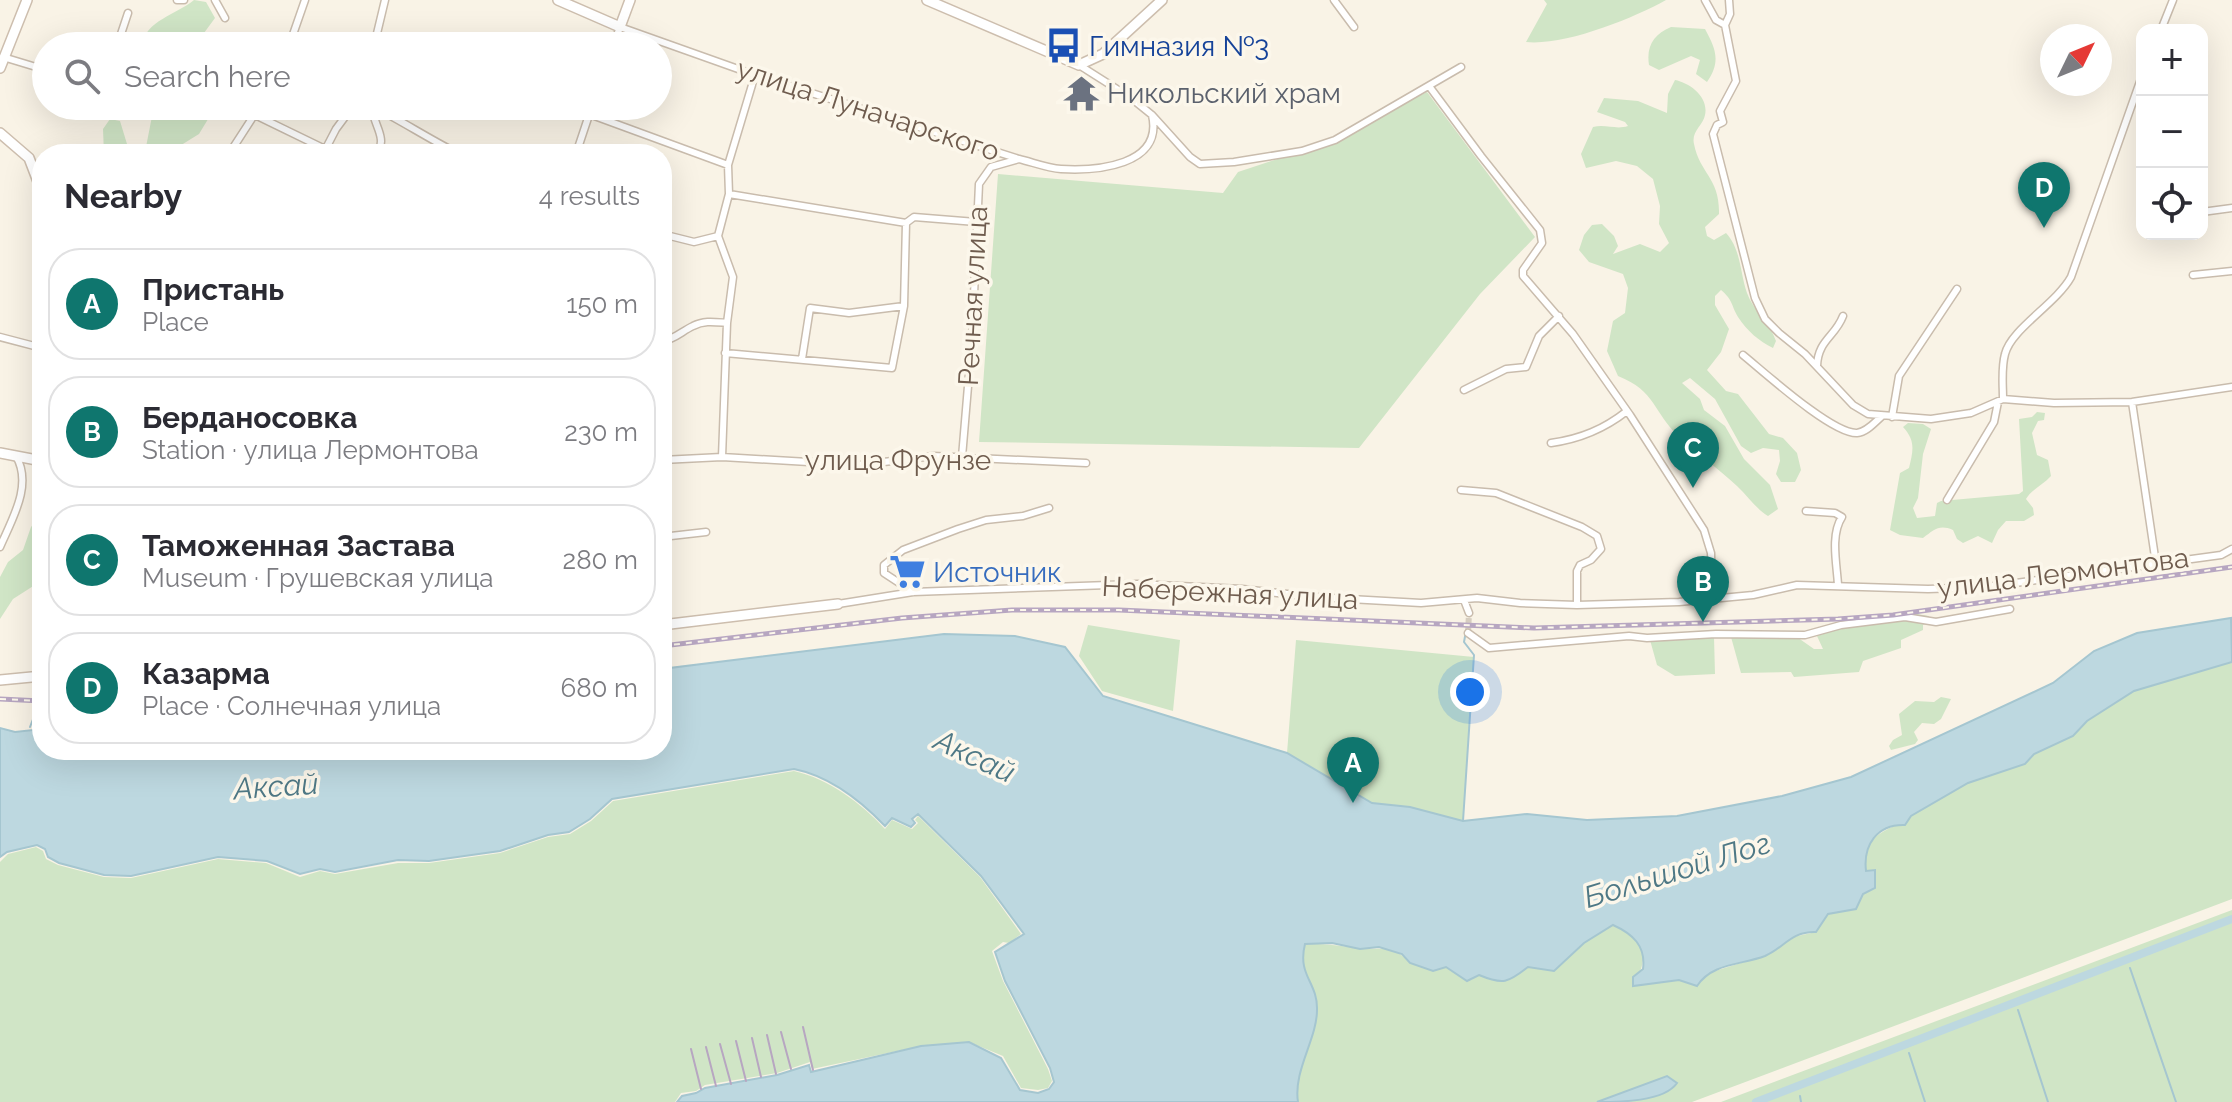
<!DOCTYPE html>
<html lang="en">
<head>
<meta charset="utf-8">
<style>
  body { margin:0; font-family:Raleway,sans-serif; background:#f2f2f3; color:#2b2b33 }
  .controls { position:absolute; right:24px; top:24px; display:grid; overflow:hidden; border-radius:16px; box-shadow:0 8px 32px #0002 }
  .controls button { width:72px; height:72px; display:grid; place-items:center; padding:0; border:0; border-bottom:2px solid #e1e1e2; background:#fff; color:#2b2b33; font:40px sans-serif }
  .compass { position:absolute; left:2040px; top:24px; width:72px; height:72px; border-radius:50%; background:#fff; box-shadow:0 8px 32px #0002; rotate:47deg }
  .you { position:absolute; left:1470px; top:692px; width:28px; height:28px; margin:-20px; border:6px solid #fff; border-radius:50%; background:#1a73e8; box-shadow:0 0 0 12px #1a73e833 }
  .badge { display:grid; place-items:center; width:52px; height:52px; border-radius:50%; background:#0f766e; color:#fff; font-size:26px; font-weight:700 }
  .pin { position:absolute; translate:-50% -66px; filter:drop-shadow(0 2px 4px #0008) }
  .pin::after { content:''; position:absolute; top:42px; width:28px; height:24px; background:inherit; clip-path:polygon(0 0,100% 0,50% 100%) }
  .list { margin:0; padding:0; list-style:none }
  h2 { display:flex; justify-content:space-between; align-items:center; height:104px; margin:0; padding:0 32px; font-size:34px }
  h2 small { font-size:26px; font-weight:400; color:#7c7c81 }
  .list li { display:grid; grid-template-columns:52px 1fr auto; gap:24px; align-items:center; box-sizing:border-box; height:112px; margin:0 16px 16px; padding:0 16px; border:2px solid #e1e1e2; border-radius:32px }
  .list b { display:block; font-size:30px; white-space:nowrap }
  .list p { margin:0; font-size:26px; white-space:nowrap; color:#7c7c81 }
  .list em { font-size:26px; font-style:normal; color:#7c7c81 }
  .icon { flex:none; width:44px; height:44px; fill:none; stroke:currentColor; stroke-width:2; stroke-linecap:round; stroke-linejoin:round }
  .map { position:relative; flex:none; width:2232px; height:1102px; overflow:hidden }
  .search { position:absolute; background:#fff; box-shadow:0 8px 32px #0002; left:32px; top:32px; width:640px; height:88px; display:flex; align-items:center; gap:20px; box-sizing:border-box; padding:0 28px; border-radius:44px; color:#7c7c81; font-size:30px }
  .panel { position:absolute; background:#fff; box-shadow:0 8px 32px #0002; left:32px; top:144px; width:640px; height:616px; border-radius:32px }
  .map>svg:first-child { display:block }
  .green { fill:#d0e5c6 }
  .water { fill:#bdd8e0; stroke:#a5c6d0; stroke-width:2 }
  .lines { fill:none; stroke-linecap:round; stroke-linejoin:round }
  .stream { stroke:#a5c6d0; stroke-width:2 }
  .canal { stroke:#bdd8e0; stroke-width:8 }
  .street-tunnel { stroke:#d6cdc0; stroke-width:6; stroke-dasharray:6 3; stroke-linecap:butt }
  .street-casing { stroke:#c9bcad; stroke-width:9 }
  .secondary-casing { stroke:#cdbeae; stroke-width:12 }
  .street { stroke:#fff; stroke-width:6 }
  .secondary { stroke:#fff; stroke-width:9 }
  .tram { stroke:#b7a6c1; stroke-width:2 }
  .rail-casing { stroke:#b7a6c1; stroke-width:5 }
  .rail { stroke:#fcf7eb; stroke-width:2; stroke-dasharray:6; stroke-linecap:butt }
  .labels { text-anchor:middle; dominant-baseline:central; stroke-width:7; stroke-linejoin:round; paint-order:stroke }
  .transit-label { font-size:28px; fill:#164399; stroke:#fcf7eb; text-anchor:start }
  .worship-label { font-size:28px; fill:#5b616d; stroke:#fcf7eb; text-anchor:start }
  .street-label { font-size:28px; fill:#6f5c4e; stroke:#fcf7eb }
  .shop-label { font-size:28px; fill:#366cbe; stroke:#fcf7eb; text-anchor:start }
  .water-label { font-size:30px; font-style:italic; fill:#4e7885; stroke:#fcf7eb }
</style>
</head>
<body>
<div class="map">
<svg width="2232" height="1102" viewBox="0 0 2232 1102">
  <rect width="100%" height="100%" fill="#f9f3e6"/>
  <path class="green" d="M194,0L206,2L215,18L204,33L200,46H141C146,20 176,15 194,0Z
    M1544,0H1666C1632,19 1564,46 1526,42L1547,4Z
    M1671,27L1705,29C1716,49 1721,62 1707,82L1696,74L1700,60L1691,56L1659,70L1649,65C1646,46 1654,34 1671,27Z
    M1675,80C1690,83 1709,97 1705,115C1703,126 1691,131 1694,144C1700,174 1720,178 1719,214L1705,227L1707,236L1714,240L1726,233C1741,249 1740,273 1747,293C1753,310 1770,323 1776,341L1773,348C1759,341 1747,331 1738,317C1731,305 1733,300 1721,290L1715,296V305L1729,329L1721,352L1707,370L1726,391L1738,394L1769,434L1783,438L1797,453L1801,470L1795,482H1781L1776,474L1780,461L1779,450L1763,448L1751,453L1741,446L1715,399L1690,378L1682,383L1700,399L1704,410L1725,426L1744,459L1770,485L1778,509L1768,516C1755,508 1748,496 1737,486C1718,468 1697,454 1679,437C1653,412 1656,391 1618,376L1607,351L1613,321L1625,313L1628,288L1623,274L1589,262L1579,250L1584,235L1592,225L1602,224L1614,236L1618,246L1613,254L1640,244L1660,252L1669,243L1659,224L1660,206L1653,179L1637,166L1616,161L1586,168L1581,154L1593,127C1606,124 1616,130 1628,126L1625,122L1597,112L1604,98L1638,101L1667,113L1668,94Z
    M1427,92L1535,237L1480,294L1359,448L979,442L998,174L1223,193L1238,172L1335,140Z
    M154,106H216L199,134L178,147L180,154H104L103,129L110,119L120,121L127,144L137,153L146,147Z
    M2037,412L2045,413L2044,420L2038,421L2032,433L2037,455L2048,460L2051,476C2043,485 2032,489 2026,499L2033,508L2034,515L2024,521H2006L1998,530L1992,543L1978,536L1963,543L1957,539L1953,530C1939,524 1934,530 1923,538L1900,535L1890,530L1900,473L1909,468C1913,451 1916,441 1903,427L1908,423L1923,424L1931,429L1923,454L1918,498L1913,508L1917,518L1935,516L1937,503L1941,501L2019,494L2023,491L2019,419L2032,417Z
    M42,513V552L37,555L32,571L38,583L13,599L0,619V577L8,562L23,550L31,527Z
    M1917,614L1929,616V623L1923,625V630L1901,640V648L1863,661L1859,672L1794,677L1791,672L1741,673L1731,637L1794,635L1814,649H1823L1817,636L1847,626Z
    M1088,625L1180,640L1173,711L1102,691L1079,656Z
    M1714,637L1715,674L1675,676L1657,665L1650,640Z
    M1296,640L1474,657L1463,821L1410,807L1372,803L1287,753Z
    M2232,662V899L1692,1102H1298C1293,1071 1317,1039 1317,1010C1318,982 1298,978 1305,944C1323,943 1339,946 1357,948C1379,951 1392,943 1410,963L1445,967L1471,980L1479,975C1503,985 1508,983 1528,967L1554,971L1584,943L1613,925C1645,940 1651,955 1633,986L1705,974L1767,955L1788,938L1816,932L1828,914L1856,908L1861,896L1868,891C1866,869 1860,845 1881,833C1890,828 1895,824 1905,825L1911,816L1968,783L2025,764L2034,754L2073,736L2087,721L2134,691Z
    M1941,697L1951,699L1941,719L1934,724L1922,723L1914,732L1918,740L1915,744L1891,750L1889,746L1893,740L1902,735L1899,714L1915,701L1934,702Z
    M794,771C829,779 861,803 885,829L892,820L912,829L918,823L915,820L918,816L980,877L1021,934L1009,943L1003,942L992,951L1003,981L1048,1069L1052,1081L1048,1088L1038,1090L1021,1088L1003,1056L969,1042L921,1046L812,1069L810,1062L777,1073L705,1085L696,1091L681,1093L675,1102H0V862L8,854L36,847L43,851L46,859L58,865L104,877L131,878L218,859L266,863L300,877L320,871L335,874L398,863H429L500,853L548,837L570,834L591,821L613,801Z
    M2232,910V1102H1721Z"/>
  <path class="water" d="M2231,618L2232,662L2134,691L2087,721L2073,736L2034,754L2025,764L1968,783L1911,816L1905,825C1877,824 1863,845 1866,871L1875,870V888L1863,894L1856,909L1828,914L1816,932C1791,931 1784,948 1765,956C1741,965 1712,963 1697,986L1679,980L1633,986V977L1643,969C1646,946 1633,934 1613,925L1584,943L1554,971L1528,967C1508,983 1503,985 1479,975L1467,981L1446,967L1433,971L1410,963L1402,954L1379,947L1360,949L1332,943L1305,944C1297,976 1318,982 1317,1010C1317,1039 1293,1071 1298,1102H677L682,1096L696,1093L705,1088L777,1075L809,1065L811,1072L921,1046L969,1042L1001,1058L1020,1090L1038,1093L1049,1089L1054,1082L1050,1068L1005,981L995,952L1024,934L981,876L918,814L912,819L915,823L911,827L892,818L885,826C861,801 829,776 794,769L612,799L590,819L569,832L548,835L500,851L429,861L398,860L335,872L320,869L300,874L267,861L218,857L131,876L104,875L59,863L48,857L45,849L37,845L7,852L0,857V728L15,732L42,729V750H662V669L944,634L1015,636L1065,647L1103,696L1287,753L1372,803L1410,807L1463,821L1527,814L1587,820L1677,816L1782,796L1851,777L2053,683L2094,651L2137,633Z
    M1667,1076L1677,1083C1664,1102 1619,1102 1597,1102Z"/>
  <g class="lines">
    <path class="stream" d="M30,727L35,714L42,710
      M1463,821L1474,655L1464,642L1466,631
      M2130,968L2176,1102
      M2018,1010L2048,1102
      M1909,1053L1925,1102
      M1800,1096L1801,1102"/>
    <path class="canal" d="M1756,1102L2232,919"/>
    <path class="street-tunnel" d="M1468,633L1469,613"/>
    <defs>
      <path id="street" d="M177,0H184
        M215,0L225,18
        M1334,0L1354,27
        M1705,0L1716,20L1725,25L1730,14L1729,0
        M1725,25L1736,81L1720,111L1723,122L1717,125L1713,134L1755,298L1765,319L1779,333L1805,354L1853,405L1868,414L1931,419L1971,413L2003,399L2054,403L2132,402L2232,387
        M2161,30L2173,0
        M117,46L128,13
        M289,46L305,0
        M374,46L385,0
        M613,46L620,27L755,75L1019,159C1032,162 1047,168 1061,169C1096,171 1164,166 1152,115
        M3,57L46,70
        M1079,65L1131,98L1152,115L1190,157L1200,164L1234,162L1302,151L1335,140L1461,67
        M1429,86L1481,156L1540,230L1542,243L1523,270V276L1573,334L1630,415L1704,530L1711,553L1712,600
        M372,106C402,121 429,139 459,154
        M372,106C373,126 387,135 378,154
        M589,114L728,165
        M255,115L325,149
        M229,154L260,106
        M323,154L336,129L353,106
        M576,154L592,106
        M729,194L906,223L914,217L976,222
        M2202,212L2232,208
        M662,234L694,242L718,236
        M2193,275L2232,271
        M0,337L42,348
        M662,341C674,340 682,331 693,326C704,320 715,322 727,323
        M725,353L892,368L904,306L906,223
        M1743,355C1764,372 1832,434 1857,433C1867,432 1875,422 1882,416
        M802,359L810,308L849,313L904,306
        M1817,366C1818,340 1835,337 1843,316
        M1464,390L1506,369L1526,367L1539,336L1559,316
        M2003,399C2003,384 2001,369 2005,354C2011,329 2056,304 2071,277L2142,76
        M2132,402L2156,564
        M1892,417L1899,376L1957,289
        M1551,443C1581,439 1604,429 1627,411
        M722,457L727,323L733,277L718,236L729,194L728,165L755,75
        M962,457L972,339L979,184L991,167L1019,159
        M662,460L722,457L859,465L933,456L1086,463
        M1461,490L1496,493L1582,527L1597,536L1601,549L1591,560L1580,565L1577,571V605
        M1947,500L1994,422L1998,402
        M1806,511L1835,513L1842,517C1830,535 1837,565 1838,585
        M662,537L706,532
        M0,547C12,519 33,485 16,456
        M913,592L884,573V565L903,550L958,529L986,520L1023,516L1049,508
        M1464,600L1469,613
        M838,604L913,592L1137,584L1242,589L1314,597L1421,603L1477,598L1520,603L1577,605L1679,602L1753,595L1797,585L1928,589L1986,587L2221,555L2232,549
        M1468,633L1489,648L1629,636L1647,638L1716,634L1805,635L1841,625L1905,617L1936,622L2010,609"/>
      <path id="secondary" d="M558,0L620,27L630,0
        M927,0L1079,65L1103,54L1162,0
        M0,68L27,0
        M0,133L29,158L42,192
        M0,453L42,461
        M40,461L42,429
        M662,625L838,604
        M0,680L42,676"/>
    </defs>
    <use href="#street" class="street-casing"/>
    <use href="#secondary" class="secondary-casing"/>
    <use href="#street" class="street"/>
    <use href="#secondary" class="secondary"/>
    <path class="tram" d="M803,1027L813,1070
      M781,1032L791,1069
      M767,1035L776,1074
      M752,1038L761,1077
      M736,1041L746,1081
      M720,1044L731,1084
      M706,1047L716,1086
      M691,1049L701,1089"/>
    <defs>
      <path id="rail" d="M662,646L902,618L1012,610H1119L1534,628L1838,619L1893,615L2232,567
        M0,699L42,701"/>
    </defs>
    <use href="#rail" class="rail-casing"/>
    <use href="#rail" class="rail"/>
  </g>
  <defs>
    <symbol id="bus-bare" viewBox="-9 -9 18 18"><path d="M-5-6H5V4H4V6H2V4H-2V6H-4V4H-5ZM-3.5-4V0h7V-4ZM-3.5 1.2v1.5H-2V1.2ZM2 1.2v1.5H3.5V1.2Z" fill="#1a4fb4" stroke="#fcf7eb" stroke-width="2.5" paint-order="stroke"/></symbol>
    <symbol id="temple-bare" viewBox="-9 -9 18 18"><path d="M0-6L5-2H3V0L6.5 2.5H4V6H1.5V3h-3V6H-4V2.5H-6.5L-3 0V-2H-5Z" fill="#6b7280" stroke="#fcf7eb" stroke-width="2.5" paint-order="stroke"/></symbol>
    <symbol id="supermarket-bare" viewBox="-9 -9 18 18"><path d="M-6-5.5h2.5l.6 2H6L4.5 2H-2.5L-4.4-4H-6ZM-1.5 3.2a1.3 1.3 0 1 0 .1 0ZM3 3.2a1.3 1.3 0 1 0 .1 0Z" fill="#3f7fe0" stroke="#fcf7eb" stroke-width="2.5" paint-order="stroke"/></symbol>
  </defs>
  <g fill-rule="evenodd">
    <use href="#bus-bare" x="1038" y="20" width="51" height="51"/>
    <use href="#temple-bare" x="1056" y="68" width="51" height="51"/>
    <use href="#supermarket-bare" x="882" y="546" width="51" height="51"/>
  </g>
  <g class="labels">
    <g class="transit-label">
      <text x="1089" y="46">Гимназия №3</text>
    </g>
    <g class="worship-label">
      <text x="1107" y="93">Никольский храм</text>
    </g>
    <g class="street-label">
      <text transform="translate(868 110) rotate(18)">улица Луначарского</text>
      <text transform="translate(973 296) rotate(-87)">Речная улица</text>
      <text x="898" y="460">улица Фрунзе</text>
      <text transform="translate(2063 573) rotate(-7)">улица Лермонтова</text>
      <text transform="translate(1230 593) rotate(3)">Набережная улица</text>
    </g>
    <g class="shop-label">
      <text x="933" y="572">Источник</text>
    </g>
    <g class="water-label">
      <text transform="translate(975 756) rotate(25)">Аксай</text>
      <text transform="translate(276 786) rotate(-4)">Аксай</text>
      <text transform="translate(1677 870) rotate(-17)">Большой Лог</text>
    </g>
  </g>
</svg>
<div class="controls">
<button>+</button>
<button>−</button>
<button><svg class="icon" aria-label="locate" viewBox="0 0 24 24"><circle cx="12" cy="12" r="6"/><path d="M12 2v4M12 18v4M2 12h4M18 12h4"/></svg></button>
</div>
<svg class="compass" viewBox="-18 -18 36 36"><path d="M0-13l5 13h-10z" fill="#e53935"/><path d="M0 13l5-13h-10z" fill="#7c7c81"/></svg>
<div class="you"></div>
<div class="pin badge" style="left:1353px;top:803px">A</div>
<div class="pin badge" style="left:1703px;top:622px">B</div>
<div class="pin badge" style="left:1693px;top:488px">C</div>
<div class="pin badge" style="left:2044px;top:228px">D</div>
<div class="search"><svg class="icon" aria-label="search" viewBox="0 0 24 24"><circle cx="10" cy="10" r="6"/><path d="M15 15l6 6"/></svg>Search here</div>
<section class="panel">
<h2>Nearby<small>4 results</small></h2>
<ul class="list">
<li><span class="badge">A</span><div><b>Пристань</b><p>Place</p></div><em>150 m</em></li>
<li><span class="badge">B</span><div><b>Берданосовка</b><p>Station · улица Лермонтова</p></div><em>230 m</em></li>
<li><span class="badge">C</span><div><b>Таможенная Застава</b><p>Museum · Грушевская улица</p></div><em>280 m</em></li>
<li><span class="badge">D</span><div><b>Казарма</b><p>Place · Солнечная улица</p></div><em>680 m</em></li>
</ul>
</section>
</div>
</body>
</html>
